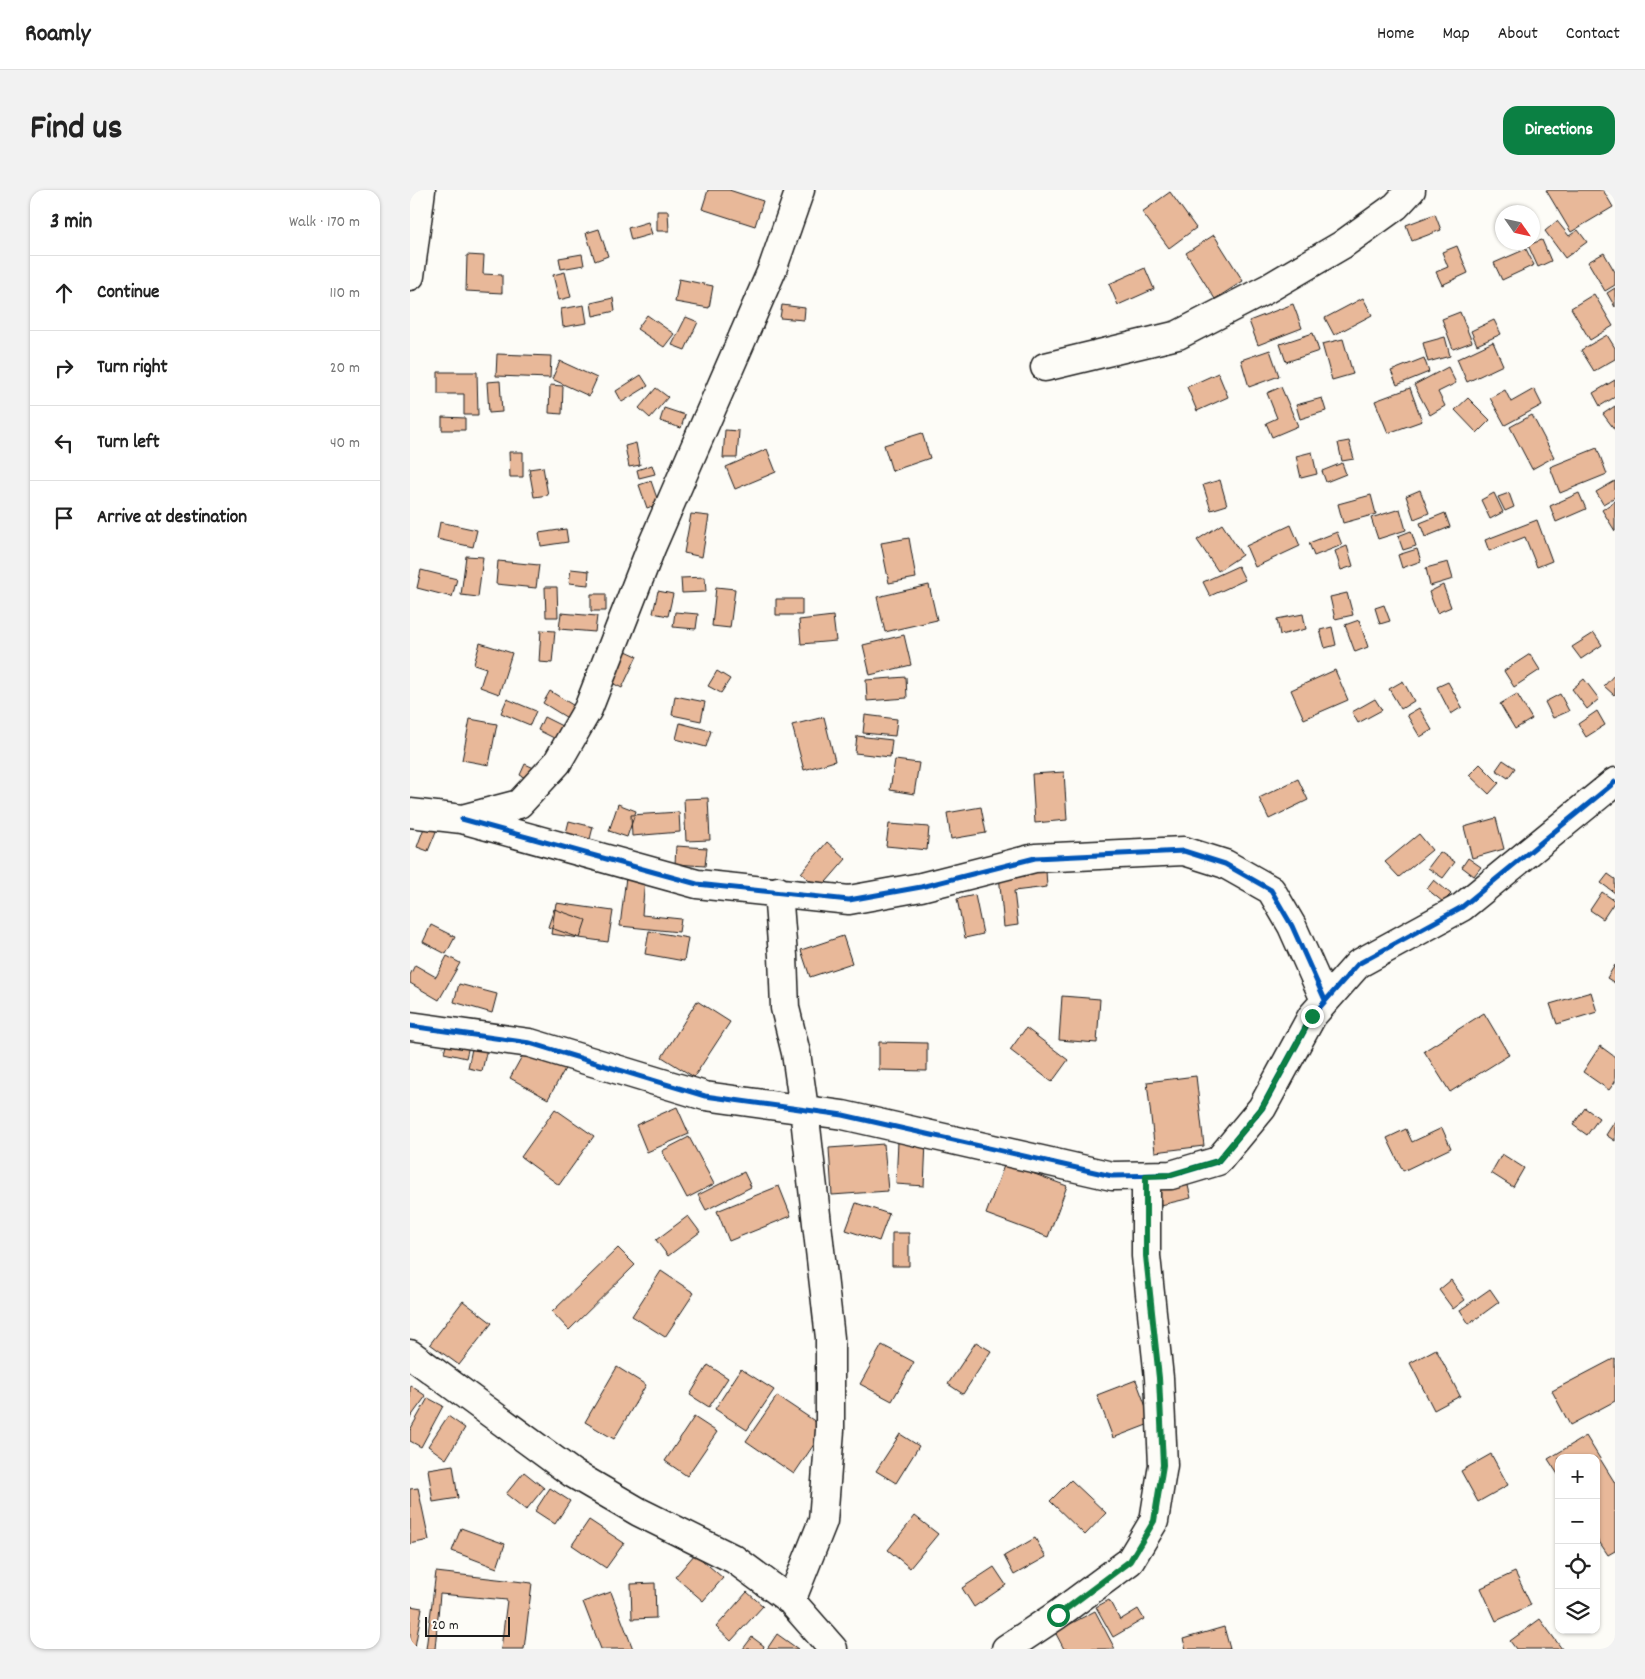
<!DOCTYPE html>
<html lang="en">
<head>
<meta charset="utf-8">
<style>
  body { margin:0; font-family:Dekko,sans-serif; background:#f2f2f2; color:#222 }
  .controls { position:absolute; right:15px; bottom:15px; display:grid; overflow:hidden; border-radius:10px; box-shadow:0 1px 4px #0004 }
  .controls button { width:45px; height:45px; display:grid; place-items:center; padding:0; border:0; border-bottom:1px solid #e0e0e0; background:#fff; color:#222; font:25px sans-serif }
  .compass { position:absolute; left:1085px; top:15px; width:45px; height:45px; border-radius:50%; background:#fff; box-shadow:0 1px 4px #0004; rotate:124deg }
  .scale { position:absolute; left:15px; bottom:12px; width:85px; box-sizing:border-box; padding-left:5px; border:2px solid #1c1c1c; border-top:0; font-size:14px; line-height:18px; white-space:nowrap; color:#1c1c1c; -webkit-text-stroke:4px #fdfcf7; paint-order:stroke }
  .stop { position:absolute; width:15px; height:15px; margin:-11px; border:4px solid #0b8043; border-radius:50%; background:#fff }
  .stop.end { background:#0b8043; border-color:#fff; box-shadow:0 1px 5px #0008 }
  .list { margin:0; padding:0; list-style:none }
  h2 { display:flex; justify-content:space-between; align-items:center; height:65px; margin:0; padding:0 20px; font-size:21px }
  h2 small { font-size:16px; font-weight:400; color:#767676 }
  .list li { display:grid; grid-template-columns:32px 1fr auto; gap:15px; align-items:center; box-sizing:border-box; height:75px; padding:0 20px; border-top:1px solid #e0e0e0 }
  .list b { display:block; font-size:19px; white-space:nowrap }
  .list em { font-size:16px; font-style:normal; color:#767676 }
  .icon { flex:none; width:28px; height:28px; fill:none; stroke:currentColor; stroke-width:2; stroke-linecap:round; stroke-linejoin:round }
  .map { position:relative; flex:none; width:1205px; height:1459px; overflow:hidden; border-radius:15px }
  header { display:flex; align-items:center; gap:30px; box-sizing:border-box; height:70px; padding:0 25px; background:#fff; border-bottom:1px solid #e0e0e0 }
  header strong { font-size:24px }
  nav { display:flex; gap:28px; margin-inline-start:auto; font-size:18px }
  .intro { display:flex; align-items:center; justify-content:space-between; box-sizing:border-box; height:120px; padding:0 30px }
  h1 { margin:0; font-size:35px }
  .button { padding:12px 22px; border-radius:15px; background:#0b8043; color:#fff; font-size:18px; font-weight:700 }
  main { display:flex; gap:30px; padding:0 30px }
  aside { flex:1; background:#fff; border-radius:15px; box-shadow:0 1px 4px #0004 }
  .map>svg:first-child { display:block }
  .building { fill:#e8b899; stroke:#1c1c1c }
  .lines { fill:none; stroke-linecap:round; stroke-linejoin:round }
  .street-casing { stroke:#1c1c1c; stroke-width:31 }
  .street { stroke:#fdfcf7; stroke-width:28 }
  .cycleway-casing { stroke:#fdfcf7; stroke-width:8 }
  .cycleway { stroke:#0057b8; stroke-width:5 }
  .route { stroke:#0b8043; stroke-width:6 }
</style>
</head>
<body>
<header>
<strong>Roamly</strong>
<nav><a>Home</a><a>Map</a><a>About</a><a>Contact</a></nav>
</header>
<div class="intro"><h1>Find us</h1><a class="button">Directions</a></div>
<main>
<aside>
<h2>3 min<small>Walk · 170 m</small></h2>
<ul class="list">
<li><svg class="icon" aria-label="ahead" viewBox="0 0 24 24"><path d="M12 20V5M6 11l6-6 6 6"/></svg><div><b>Continue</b></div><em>110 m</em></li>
<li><svg class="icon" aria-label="right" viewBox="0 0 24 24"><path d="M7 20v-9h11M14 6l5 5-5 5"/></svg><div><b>Turn right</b></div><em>20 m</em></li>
<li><svg class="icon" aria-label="left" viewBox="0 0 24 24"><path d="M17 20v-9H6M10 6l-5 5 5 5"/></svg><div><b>Turn left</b></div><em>40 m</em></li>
<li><svg class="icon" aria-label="arrive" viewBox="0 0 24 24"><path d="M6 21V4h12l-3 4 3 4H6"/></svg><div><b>Arrive at destination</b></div></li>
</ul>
</aside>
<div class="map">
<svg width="1205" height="1459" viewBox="0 0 1205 1459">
  <rect width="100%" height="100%" fill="#fdfcf7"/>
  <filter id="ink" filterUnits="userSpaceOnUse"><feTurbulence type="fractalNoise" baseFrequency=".02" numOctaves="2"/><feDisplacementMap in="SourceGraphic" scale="10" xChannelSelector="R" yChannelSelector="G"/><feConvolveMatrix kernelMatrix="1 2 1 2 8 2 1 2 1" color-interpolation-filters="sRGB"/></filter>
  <g filter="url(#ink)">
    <path class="building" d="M298,0H319L353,11L345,36L292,19Z
      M1136,0H1193L1203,17L1161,42Z
      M760,2L786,38L759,58L732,22Z
      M247,21H258L259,41H247Z
      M1025,24L1031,40L1002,51L996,35Z
      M1147,31L1159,46L1168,40L1177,52L1155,68L1135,41Z
      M238,32L242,44L221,50L218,38Z
      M189,39L198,66L185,71L176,43Z
      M804,45L833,91L805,109L776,63Z
      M1132,50L1141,71L1128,77L1118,55Z
      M1047,56L1058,83L1032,95L1026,82L1038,77L1032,62Z
      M1116,59L1124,75L1092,90L1084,73Z
      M1194,63L1205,82V95L1195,101L1178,72Z
      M172,64L174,75L151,79L149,68Z
      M57,65L74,66L73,84L92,85V103L56,101Z
      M735,78L744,99L708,115L699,94Z
      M155,82L161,107L149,110L143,85Z
      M269,89L303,96L299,118L265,112Z
      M1205,98V117L1197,103Z
      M1184,104L1203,136L1180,150L1161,118Z
      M203,108L205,121L183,126L181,113Z
      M953,108L962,125L924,145L915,128Z
      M883,114L892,138L848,155L839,131Z
      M174,115L177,133L153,137L151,119Z
      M372,115L395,118L394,130L370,128Z
      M1050,122L1062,152L1043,159L1032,129Z
      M237,125L264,144L254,157L227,139Z
      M276,127L288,132L275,160L262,155Z
      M1084,130L1091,144L1067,155L1061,141Z
      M903,143L909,161L876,172L870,154Z
      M1197,145L1205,158V169L1184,181L1171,160Z
      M1035,147L1040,166L1018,172L1013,153Z
      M933,149L943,184L922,190L912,154Z
      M1083,152L1093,175L1057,192L1047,169Z
      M860,160L869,186L839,197L831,170Z
      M87,164L141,166L140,188L86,186Z
      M1014,168L1019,182L987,195L981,181Z
      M150,171L187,188L179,206L142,189Z
      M1038,177L1046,193L1028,202L1035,216L1020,225L1004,195Z
      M28,182H67L68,225H54V204H28Z
      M808,183L818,207L787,221L777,197Z
      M231,185L238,196L212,212L206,201Z
      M1205,190V207L1190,216L1183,203Z
      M90,191L92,222L79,223L77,192Z
      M140,195L153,196L152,224L139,223Z
      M871,197L888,236L862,247L856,233L867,228L857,203Z
      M246,198L258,207L240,228L229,218Z
      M1000,198L1012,231L978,243L965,211Z
      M1124,199L1132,215L1095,235L1080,208L1095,200L1101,212Z
      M912,208L916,221L890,229L886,215Z
      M1058,208L1080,230L1067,243L1045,220Z
      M1205,216V240L1193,224Z
      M254,218L275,225L271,238L250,231Z
      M1122,225L1144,267L1122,279L1100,237Z
      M32,227L55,228V240H32Z
      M315,240L329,241L327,268H313Z
      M512,243L520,268L482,281L474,255Z
      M939,251L944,269L932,271L928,253Z
      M226,253L230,275L219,277L215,256Z
      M1187,258L1197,284L1150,303L1140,277Z
      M357,259L366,282L325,299L316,277Z
      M99,262H113V287H100Z
      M902,262L907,284L891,288L886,266Z
      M932,273L936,284L916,292L912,281Z
      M242,275L245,284L229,288L227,280Z
      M133,277L138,305L124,307L119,279Z
      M810,290L817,315L801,320L793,295Z
      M241,291L249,314L237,318L229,295Z
      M1205,291V307L1193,314L1186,302Z
      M1010,300L1019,323L1004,329L996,306Z
      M1084,303L1093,322L1080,329L1071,310Z
      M1099,303L1104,317L1095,321L1088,307Z
      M1169,303L1176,319L1146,332L1140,316Z
      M961,305L966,324L933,333L928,314Z
      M1205,311V341L1192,320Z
      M990,319L996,340L968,349L961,328Z
      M1035,323L1040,337L1015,347L1010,333Z
      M281,324L299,326L292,367L274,363Z
      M1127,330L1142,371L1127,377L1115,347L1079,361L1075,350Z
      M30,332L67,340L63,357L27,349Z
      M812,334L832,365L808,381L787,350Z
      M881,335L890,356L845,377L836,356Z
      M156,339L158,352L131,356L129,343Z
      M1001,341L1006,356L993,360L988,346Z
      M927,342L932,355L904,366L899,353Z
      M499,348L506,388L479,393L471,353Z
      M937,356L943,376L931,380L925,361Z
      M1007,359L1011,371L992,378L988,365Z
      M56,366L73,367L68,407L51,405Z
      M88,371L129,375L126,398L86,394Z
      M1038,372L1043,389L1020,396L1016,378Z
      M828,376L835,390L800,406L793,392Z
      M161,379L179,381L178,395L159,393Z
      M11,380L47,389L42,407L7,398Z
      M295,387L296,402L272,403L271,388Z
      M519,395L527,430L475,442L467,407Z
      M1033,395L1041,417L1027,423L1019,402Z
      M135,397H147L148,427H136Z
      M306,397L325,399L320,438L302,436Z
      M248,401L263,404L258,426L243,423Z
      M937,403L943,425L925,429L920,407Z
      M181,404H196V421H181Z
      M366,409H392V425H366Z
      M974,415L980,431L970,434L965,418Z
      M265,422L288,424L286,439L263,437Z
      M151,423L187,426L185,442L149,439Z
      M893,424L896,439L870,445L867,429Z
      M423,426L426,451L391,454L389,430Z
      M949,430L958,457L945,462L935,435Z
      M922,437L926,455L915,458L910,440Z
      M131,440L145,441L142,473L129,472Z
      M1184,443L1192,455L1171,469L1162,457Z
      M494,445L501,475L460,485L453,455Z
      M70,453L102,463L89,504L70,497L76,478L64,474Z
      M216,461L227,466L212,498L200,492Z
      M1120,464L1130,480L1104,497L1094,481Z
      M925,480L938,510L894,529L881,500Z
      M307,481L320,489L311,503L298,496Z
      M1205,484V504L1204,505L1194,496Z
      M496,487L497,508L457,511L456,490Z
      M1174,489L1189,509L1177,519L1162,499Z
      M993,491L1004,511L991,519L979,499Z
      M1038,492L1052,517L1041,524L1027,497Z
      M140,501L166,517L159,529L133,513Z
      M1107,504L1122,529L1105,539L1090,514Z
      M1150,504L1159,521L1143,528L1135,512Z
      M265,506L295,512L291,531L262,525Z
      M97,509L126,521L120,535L91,523Z
      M965,509L972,520L948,533L942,522Z
      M1009,518L1022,540L1010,547L997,525Z
      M1187,521L1195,535L1176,547L1168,534Z
      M455,525L487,529L485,546L453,543Z
      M134,527L154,537L148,550L128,540Z
      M414,527L425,571L394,580L382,535Z
      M60,529L87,534L79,575L52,570Z
      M270,533L301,541L296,557L266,549Z
      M447,546L482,550L480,567L445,563Z
      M485,570L509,573L504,604L480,600Z
      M1093,570L1105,578L1098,588L1086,580Z
      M115,574L124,578L119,590L110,585Z
      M1070,574L1089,593L1079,604L1059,585Z
      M654,582L657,630L625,633L622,584Z
      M888,589L898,610L859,629L849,608Z
      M298,608L300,650L276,651L274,609Z
      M208,614L226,621L217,647L199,641Z
      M571,617L576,643L541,649L537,623Z
      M269,622L270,642L222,646L221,625Z
      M1086,628L1094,659L1062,668L1054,637Z
      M159,631L183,637L179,653L155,647Z
      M479,634L519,637L517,660L476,656Z
      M15,635L27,639L18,661L7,657Z
      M1009,644L1022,660L989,687L975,672Z
      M417,652L436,669L410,699L391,683Z
      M266,656L297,658L295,676L265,674Z
      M1030,662L1045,672L1033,688L1018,678Z
      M1058,668L1071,677L1064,686L1052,677Z
      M636,681L637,697L604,701L608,735L594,737L589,685Z
      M1198,684L1205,689V703L1191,693Z
      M216,687L235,688L232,725L271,729L269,742L210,736Z
      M1024,690L1041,704L1033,712L1017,699Z
      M1192,702L1205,711L1193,729L1180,720Z
      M565,705L573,744L555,748L547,709Z
      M146,713L203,721L198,752L141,744Z
      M144,719L176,730L170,748L138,737Z
      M21,735L45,747L36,764L13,752Z
      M239,741L278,748L274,771L235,764Z
      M433,746L442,773L400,787L391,760Z
      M37,766L50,773L29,810L0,793V785L5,775L26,787Z
      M1205,775V793L1197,788Z
      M49,794L87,804L82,823L44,812Z
      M1181,802L1187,822L1147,834L1140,814Z
      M652,806L690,809L687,853L649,850Z
      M287,811L320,832L284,887L252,867Z
      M1074,823L1099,865L1040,902L1014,861Z
      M43,829L64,835L56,868L34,863Z
      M616,838L658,870L642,892L600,860Z
      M66,839L81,841L72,881L58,878Z
      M469,852L517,853V881L469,880Z
      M1190,856L1205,867V892L1199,900L1173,882Z
      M117,857L156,877L138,909L100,888Z
      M786,886L794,956L745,962L737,892Z
      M267,917L279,944L237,962L226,935Z
      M1175,918L1189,928L1177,945L1163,935Z
      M145,919L184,946L149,995L111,967Z
      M1205,931V951L1196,945Z
      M1032,938L1041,958L993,981L977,948L996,939L1002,952Z
      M279,947L304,994L277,1008L252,961Z
      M488,951L516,952L514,996L486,994Z
      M474,954L478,1001L422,1005L419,958Z
      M1092,964L1114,978L1103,997L1081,983Z
      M772,971L781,1008L751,1015L742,978Z
      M595,973L657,996L638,1047L576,1024Z
      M334,982L341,997L296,1020L288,1005Z
      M369,996L381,1026L319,1051L307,1021Z
      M446,1013L479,1024L469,1051L436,1040Z
      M278,1026L290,1042L258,1066L246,1050Z
      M482,1043H499V1076H482Z
      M208,1058L225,1075L159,1140L142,1122Z
      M251,1081L284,1103L255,1147L222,1126Z
      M1041,1090L1055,1110L1043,1119L1029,1100Z
      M1080,1099L1089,1112L1059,1134L1050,1120Z
      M53,1111L82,1133L49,1175L20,1154Z
      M566,1152L581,1161L553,1204L538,1194Z
      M472,1155L504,1172L482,1211L450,1194Z
      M1026,1159L1050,1206L1024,1220L1000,1173Z
      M1205,1168V1211L1160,1235L1142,1201Z
      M298,1175L318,1188L299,1217L280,1205Z
      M207,1177L236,1195L204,1249L175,1232Z
      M331,1179L364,1200L337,1240L305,1219Z
      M726,1190L742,1233L703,1248L687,1205Z
      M0,1195L16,1206L0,1228Z
      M367,1206L415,1238L384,1284L336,1251Z
      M18,1208L33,1216L11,1257L0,1251V1240Z
      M38,1226L55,1238L36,1269L18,1256Z
      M284,1227L307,1242L277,1286L255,1271Z
      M490,1244L509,1256L486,1293L466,1281Z
      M1176,1246L1205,1293V1361L1198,1365L1186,1347V1268H1149V1286L1138,1269Z
      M1081,1264L1098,1295L1068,1312L1051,1281Z
      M43,1275L48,1308L23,1312L18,1279Z
      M114,1282L134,1298L116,1320L96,1304Z
      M661,1290L696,1323L675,1345L640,1311Z
      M8,1298L19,1350L0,1354V1299Z
      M140,1298L160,1311L145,1334L125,1321Z
      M505,1326L528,1344L500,1378L478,1360Z
      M179,1330L214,1353L196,1378L162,1355Z
      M51,1338L95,1354L87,1378L42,1361Z
      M625,1348L636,1367L604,1385L594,1366Z
      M285,1364L313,1388L293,1411L265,1387Z
      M584,1377L596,1395L564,1417L552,1398Z
      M26,1382L122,1393L114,1459H91L97,1410L30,1404L25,1459H16Z
      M1105,1382L1121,1415L1086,1431L1071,1398Z
      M245,1393L246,1428L222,1429L221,1394Z
      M201,1402L223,1459H191L173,1412Z
      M337,1402L353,1416L321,1451L306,1437Z
      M699,1410L710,1430L728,1419L734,1429L703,1447L686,1417Z
      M0,1416L12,1418L5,1457L0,1456Z
      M685,1421L705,1459H654L645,1442Z
      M1130,1429L1152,1459H1106L1100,1451Z
      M814,1437L820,1459H776L773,1449Z
      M367,1444L388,1459H357Z
      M342,1447L354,1456L353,1459H333Z"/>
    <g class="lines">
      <defs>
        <path id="street" d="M0,86L11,0
          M635,177L768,145L857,99L932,55L986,16L1001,0
          M0,623L52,629L109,614L147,573L178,519L241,358L362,80L390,0
          M52,629L287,694L439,710L511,697L625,668L774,661L815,674L861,700L882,736L915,810
          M368,701L373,766L375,818L386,863L394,919L420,1148V1240L413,1331L381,1411
          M0,836L120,853L295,906L433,925L702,986L761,985L808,971L852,918L902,826L948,774L1052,717L1205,592
          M0,1164L162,1283L229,1322L324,1369L381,1411L423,1459
          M596,1459L647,1425L720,1371L744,1331L753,1275L749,1188L736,1066V986"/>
      </defs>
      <use href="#street" class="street-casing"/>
      <use href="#street" class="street"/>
      <defs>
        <path id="cycleway" d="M52,629L287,694L439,710L511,697L625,668L774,661L815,674L861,700L882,736L915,810
          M0,836L120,853L295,906L433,925L702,986L761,985L808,971L852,918L902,826L948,774L1052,717L1205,592"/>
      </defs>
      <use href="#cycleway" class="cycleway-casing"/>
      <use href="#cycleway" class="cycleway"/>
    </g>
  </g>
  <g class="lines" filter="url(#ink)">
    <path class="route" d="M648,1425L720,1371L744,1331L753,1275L749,1188L736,1066V986L761,985L808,971L852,918L902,826"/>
  </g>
</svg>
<div class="controls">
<button>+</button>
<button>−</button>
<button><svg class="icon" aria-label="locate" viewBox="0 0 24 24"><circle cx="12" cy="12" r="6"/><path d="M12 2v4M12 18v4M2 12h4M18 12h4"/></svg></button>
<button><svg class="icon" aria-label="layers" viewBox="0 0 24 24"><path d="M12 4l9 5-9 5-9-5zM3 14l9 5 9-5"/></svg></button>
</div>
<svg class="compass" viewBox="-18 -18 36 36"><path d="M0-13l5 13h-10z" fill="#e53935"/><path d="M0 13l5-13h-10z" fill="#767676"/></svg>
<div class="scale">20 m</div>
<div class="stop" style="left:648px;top:1425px"></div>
<div class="stop end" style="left:902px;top:826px"></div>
</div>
</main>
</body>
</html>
